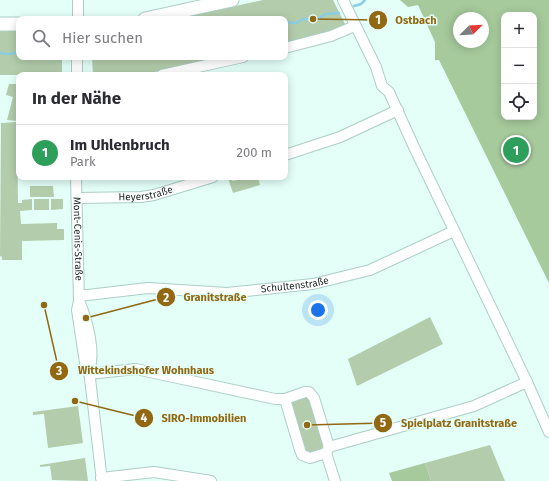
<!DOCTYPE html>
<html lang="de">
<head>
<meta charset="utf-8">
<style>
  body { margin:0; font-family:"Fira Sans",sans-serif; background:#f2f2f3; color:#2b2b33 }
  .controls { position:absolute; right:12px; top:12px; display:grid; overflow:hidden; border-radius:8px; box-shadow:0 2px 10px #0003 }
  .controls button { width:36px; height:36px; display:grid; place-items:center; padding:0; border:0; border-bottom:1px solid #e1e1e2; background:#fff; color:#2b2b33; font:20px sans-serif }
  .compass { position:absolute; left:453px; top:12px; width:36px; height:36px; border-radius:50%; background:#fff; box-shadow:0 2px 10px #0003; rotate:66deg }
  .you { position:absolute; left:318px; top:310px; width:14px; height:14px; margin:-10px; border:3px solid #fff; border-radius:50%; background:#1a73e8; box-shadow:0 0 0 6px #1a73e833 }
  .badge { display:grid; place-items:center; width:26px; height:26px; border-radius:50%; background:#936813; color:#fff; font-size:13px; font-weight:700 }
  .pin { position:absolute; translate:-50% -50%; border:2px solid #fff; box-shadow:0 1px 4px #0006 }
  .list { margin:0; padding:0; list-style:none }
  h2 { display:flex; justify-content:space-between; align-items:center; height:52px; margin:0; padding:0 16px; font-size:17px }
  h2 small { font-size:13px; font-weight:400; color:#7c7c81 }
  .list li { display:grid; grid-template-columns:26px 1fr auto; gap:12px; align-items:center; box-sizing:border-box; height:56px; padding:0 16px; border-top:1px solid #e1e1e2 }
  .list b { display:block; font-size:15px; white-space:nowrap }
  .list p { margin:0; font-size:13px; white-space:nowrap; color:#7c7c81 }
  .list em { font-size:13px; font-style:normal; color:#7c7c81 }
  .icon { flex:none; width:22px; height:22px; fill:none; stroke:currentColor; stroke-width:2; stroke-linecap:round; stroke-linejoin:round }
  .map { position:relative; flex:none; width:549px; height:481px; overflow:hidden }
  .search { position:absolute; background:#fff; box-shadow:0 2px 10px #0003; left:16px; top:16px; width:272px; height:44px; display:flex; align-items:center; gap:10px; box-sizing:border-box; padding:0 14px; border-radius:8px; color:#7c7c81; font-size:15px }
  .panel { position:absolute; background:#fff; box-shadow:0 2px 10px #0003; left:16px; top:72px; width:272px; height:108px; border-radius:8px }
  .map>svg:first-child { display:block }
  .green { fill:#b3cdac }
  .forest { fill:#a6ca9c; fill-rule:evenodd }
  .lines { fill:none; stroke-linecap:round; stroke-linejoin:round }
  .stream { stroke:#8acee3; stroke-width:2.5 }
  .minor-casing { stroke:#accec6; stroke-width:12 }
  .major-casing { stroke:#accec6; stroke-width:15 }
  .minor { stroke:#fff; stroke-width:10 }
  .major { stroke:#fff; stroke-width:13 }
  .labels { text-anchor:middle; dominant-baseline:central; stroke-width:3; stroke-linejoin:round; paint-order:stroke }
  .street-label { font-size:10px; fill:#192623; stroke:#e3fff8 }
  .leader { fill:none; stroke:#936813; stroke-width:1.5 }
  .callout-dot { fill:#936813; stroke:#e3fff8; stroke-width:1.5 }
  .mark-label { font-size:12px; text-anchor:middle; font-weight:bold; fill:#fff }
  .callout-label { font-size:11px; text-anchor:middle; font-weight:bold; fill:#936813; stroke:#e3fff8; stroke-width:3; stroke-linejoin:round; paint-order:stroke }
</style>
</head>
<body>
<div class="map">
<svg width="549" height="481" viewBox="0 0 549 481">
  <rect width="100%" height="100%" fill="#e3fff8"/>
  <path class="green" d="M263,0H333L346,26L285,45V19H177Z
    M0,30H19V57H62V75H0Z
    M92,57H229L140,75H93Z
    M9,84H19L18,121L7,120L13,97L6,95Z
    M17,122L18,203H22V200L32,199V210L20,211L21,224L57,223V229H64V240L22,241V260H2V257L0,256L1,123Z
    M229,177L233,181L245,177H258L260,185L233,193L228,178Z
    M30,186H53L54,197H30Z
    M34,199H49V210H34Z
    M51,199H63V209L51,210Z
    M430,317L443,344L357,386L348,359Z
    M305,397L311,400L324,445L321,450L313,454L306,452L300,441L291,403Z
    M78,406L83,443L48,448L44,414L33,415V412Z
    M490,445L505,481H431L425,463Z
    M85,458L88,481L52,480L50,466L40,467V465Z"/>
  <path class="forest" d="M400,0H549V283L439,60H435V42L418,5L408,7ZM504,15H534V117H504ZM459,18H483V42H459Z
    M425,463L431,481H392L389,473Z"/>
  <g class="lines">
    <path class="stream" d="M354,6L361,4L365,0
      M285,22L296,23L303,19H317L326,14L339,13
      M0,53L10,54L19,52"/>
    <defs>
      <g id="minor">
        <path d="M343,0L376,67L382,86L389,92L414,147L527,382L549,432"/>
        <path d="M78,19V0"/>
        <path d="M285,48L331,36L355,26"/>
        <path d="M77,75V57"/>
        <path d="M162,75L243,57"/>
        <path d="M285,155L340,137L398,110"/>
        <path id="s1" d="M76,177L79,301L77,310L85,363L89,370L102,481"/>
        <path id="s2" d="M77,198L141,197L154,195L213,177"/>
        <path id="s3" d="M79,296L148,288L227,293L313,284L370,270L454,231"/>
        <path d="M80,303C87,320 96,353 89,370"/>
        <path d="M89,374L136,369L275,399H285"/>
        <path d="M305,392H309L314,398L329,447L326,453L310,458L302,455L300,450L285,399Z"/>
        <path d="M329,447L474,406L527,382"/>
        <path d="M326,453L335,481"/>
        <path d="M101,478L154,472L211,481"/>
      </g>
      <path id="major" d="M145,19L232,0
        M0,24H19"/>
    </defs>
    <use href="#minor" class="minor-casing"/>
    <use href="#major" class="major-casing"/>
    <use href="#minor" class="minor"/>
    <use href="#major" class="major"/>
  </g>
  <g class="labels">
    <g class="street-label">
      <text stroke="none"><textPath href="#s2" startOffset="69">Heyerstraße</textPath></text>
      <text stroke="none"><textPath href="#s1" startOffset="62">Mont-Cenis-Straße</textPath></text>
      <text stroke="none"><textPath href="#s3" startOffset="217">Schultenstraße</textPath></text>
    </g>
  </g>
  <path class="leader" d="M313 19L378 20M86 318L166 297M44 305L59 371M75 401L144 418M307 425L383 423"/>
  <g class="callout-dot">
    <circle cx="313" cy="19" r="4"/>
    <circle cx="86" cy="318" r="4"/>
    <circle cx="44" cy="305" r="4"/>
    <circle cx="75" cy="401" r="4"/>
    <circle cx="307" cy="425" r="4"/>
    <circle cx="378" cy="20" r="10"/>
    <circle cx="166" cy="297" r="10"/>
    <circle cx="59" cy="371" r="10"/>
    <circle cx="144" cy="418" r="10"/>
    <circle cx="383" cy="423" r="10"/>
  </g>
  <g class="mark-label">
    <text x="378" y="24">1</text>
    <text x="166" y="302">2</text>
    <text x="59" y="375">3</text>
    <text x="144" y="422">4</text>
    <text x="383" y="427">5</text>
  </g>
  <g class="callout-label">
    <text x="416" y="24">Ostbach</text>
    <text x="215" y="301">Granitstraße</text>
    <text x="146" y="374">Wittekindshofer Wohnhaus</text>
    <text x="204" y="422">SIRO-Immobilien</text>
    <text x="459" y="427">Spielplatz Granitstraße</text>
  </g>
</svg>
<div class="controls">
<button>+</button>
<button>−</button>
<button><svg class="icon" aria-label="locate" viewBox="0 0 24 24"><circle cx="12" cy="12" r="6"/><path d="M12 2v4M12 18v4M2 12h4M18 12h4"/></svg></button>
</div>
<svg class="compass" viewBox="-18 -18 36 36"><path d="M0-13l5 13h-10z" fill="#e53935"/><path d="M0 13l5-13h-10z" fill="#7c7c81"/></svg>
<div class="you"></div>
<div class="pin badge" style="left:516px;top:150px;background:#2e9e5b">1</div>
<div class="search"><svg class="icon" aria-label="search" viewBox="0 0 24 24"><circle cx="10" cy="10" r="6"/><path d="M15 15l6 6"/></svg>Hier suchen</div>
<section class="panel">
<h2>In der Nähe<small></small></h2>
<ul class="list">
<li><span class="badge" style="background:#2e9e5b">1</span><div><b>Im Uhlenbruch</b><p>Park</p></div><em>200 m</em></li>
</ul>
</section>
</div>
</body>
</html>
